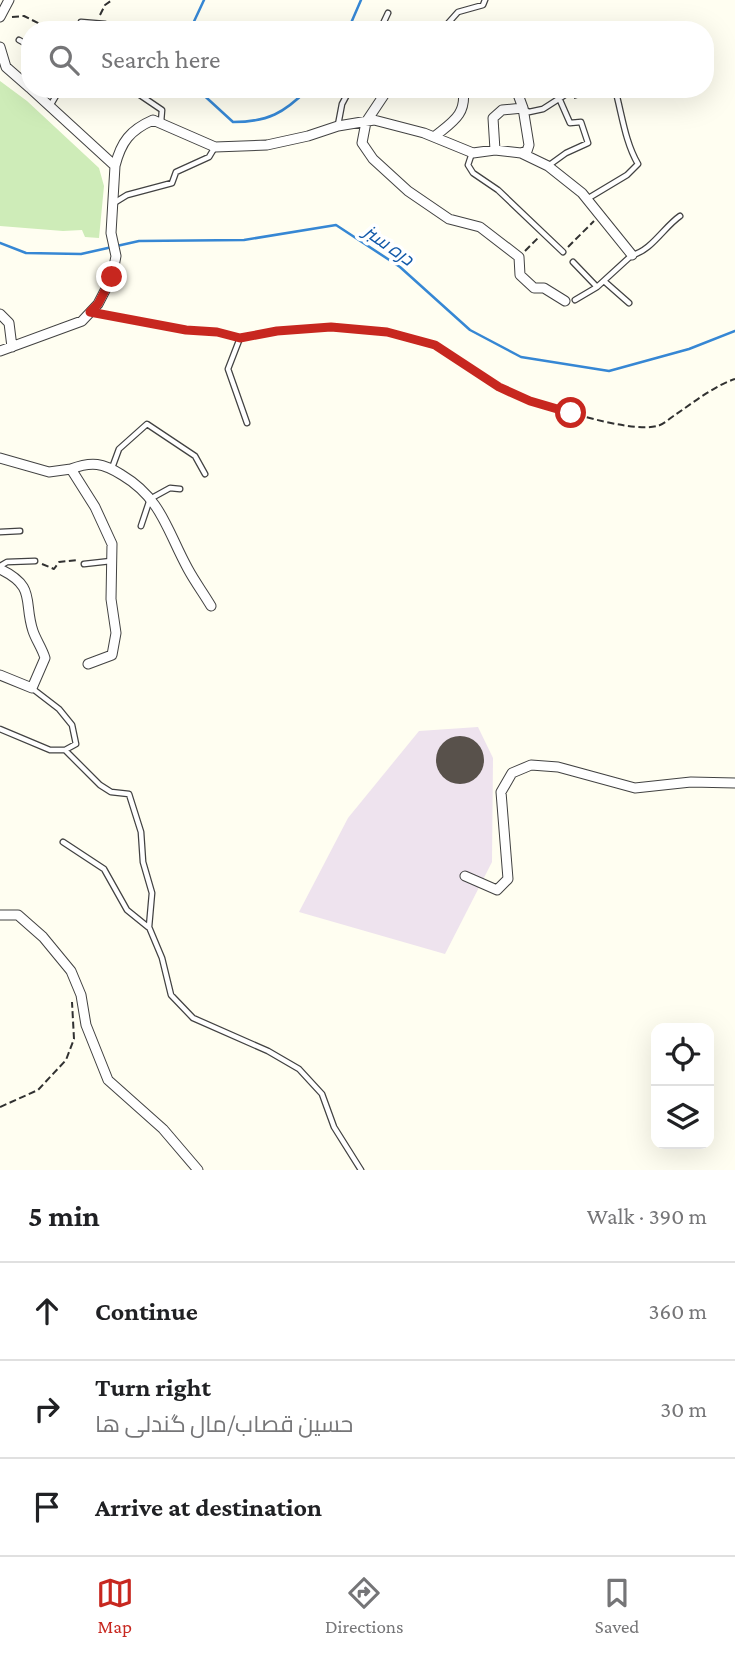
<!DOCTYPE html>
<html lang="en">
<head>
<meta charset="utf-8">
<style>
  body { margin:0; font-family:"Crimson Pro",Cairo,serif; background:#f6f6f6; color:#202124 }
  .controls { position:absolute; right:21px; bottom:21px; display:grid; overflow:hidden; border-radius:14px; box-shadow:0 7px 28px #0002 }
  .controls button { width:63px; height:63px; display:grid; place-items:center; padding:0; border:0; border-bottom:2px solid #e0e0e0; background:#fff; color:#202124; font:35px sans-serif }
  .stop { position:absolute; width:21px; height:21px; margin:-16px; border:5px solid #c7271f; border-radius:50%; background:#fff }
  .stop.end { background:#c7271f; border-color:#fff; box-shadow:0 2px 7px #0008 }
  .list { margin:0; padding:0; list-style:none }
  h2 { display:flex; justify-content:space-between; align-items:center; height:91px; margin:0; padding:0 28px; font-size:30px }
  h2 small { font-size:23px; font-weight:400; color:#757577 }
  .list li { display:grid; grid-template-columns:46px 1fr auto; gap:21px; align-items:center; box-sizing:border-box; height:98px; padding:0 28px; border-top:2px solid #e0e0e0 }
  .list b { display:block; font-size:26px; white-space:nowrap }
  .list p { margin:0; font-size:23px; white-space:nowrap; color:#757577 }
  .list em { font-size:23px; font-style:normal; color:#757577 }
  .icon { flex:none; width:38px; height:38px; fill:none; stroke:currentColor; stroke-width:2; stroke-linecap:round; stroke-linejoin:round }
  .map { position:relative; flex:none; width:735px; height:1170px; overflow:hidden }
  .search { position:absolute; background:#fff; box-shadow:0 7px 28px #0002; left:21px; right:21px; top:21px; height:77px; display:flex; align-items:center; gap:18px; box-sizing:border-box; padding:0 24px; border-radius:28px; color:#757577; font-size:26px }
  .sheet { height:385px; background:#fff }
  nav { display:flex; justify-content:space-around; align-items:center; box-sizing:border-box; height:98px; border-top:2px solid #e0e0e0; background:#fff; font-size:19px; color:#757577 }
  nav a { display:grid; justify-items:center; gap:4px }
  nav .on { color:#c7271f }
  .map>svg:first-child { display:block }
  .industrial { fill:#eee3ee }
  .green { fill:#ceecb8 }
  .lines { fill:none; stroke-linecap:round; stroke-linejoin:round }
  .stream { stroke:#3687d4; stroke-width:2.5 }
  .building { fill:#58514b }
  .lane-casing { stroke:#424242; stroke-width:7 }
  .street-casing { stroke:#424242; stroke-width:11 }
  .path { stroke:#313131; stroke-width:2; stroke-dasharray:7 3.5; stroke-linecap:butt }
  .lane { stroke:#fff; stroke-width:4.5 }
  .street { stroke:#fff; stroke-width:9 }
  .route { stroke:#c7271f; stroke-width:9 }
  .labels { text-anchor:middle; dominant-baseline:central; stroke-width:7; stroke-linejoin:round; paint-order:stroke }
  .water-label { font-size:19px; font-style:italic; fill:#1158a8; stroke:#fff }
</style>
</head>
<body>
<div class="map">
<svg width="735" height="1170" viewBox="0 0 735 1170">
  <rect width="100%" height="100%" fill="#fffef1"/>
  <path class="industrial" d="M478,727L493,758L492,862L445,954L299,912L348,818L419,731Z"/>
  <path class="green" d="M0,81L27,101L99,168L104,186L99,238L85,237L82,230L63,231L0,226Z"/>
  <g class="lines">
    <path class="stream" d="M190,30L204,0
      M348,30L361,0
      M197,89L233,122C268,122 284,113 308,89
      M0,243L26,253L81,254L139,241L244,240L336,225L400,267L470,330L521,357L609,371L689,349L735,331"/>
  </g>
  <path class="building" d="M436 760a24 24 0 1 1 48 0a24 24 0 1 1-48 0Z"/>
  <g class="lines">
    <defs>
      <path id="lane" d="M81,22L105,24L112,30
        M380,30L388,13
        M442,30L458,12L483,5L485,0
        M19,40L30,46
        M131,89L162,110L161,122
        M50,106L60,89
        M523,109L529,112L543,109L571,91
        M338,125L342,104L350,89
        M472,153L468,165L473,173L498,190L563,252
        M548,166L566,153L588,143L581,122L570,123L559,98
        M587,199L627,175L638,164C625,142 622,114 615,89
        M114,203L127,195L172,183L176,172L209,157L215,147
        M573,262L597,287L632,255C651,251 664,227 680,216
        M604,281L629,303
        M575,300L597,287
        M91,312L186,330L217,332L240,338L277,331L331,327L387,332L435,345L499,387
        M240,338L228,369L247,423
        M112,468L119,449L147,424L195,456L205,474
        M141,526L150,499L170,488L180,489
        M0,532L20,531
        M84,564L111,561
        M0,566L7,562L35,561
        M33,689L59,709L72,725L76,744L65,750L100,785L111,792L129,794L141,832L143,862L152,893L149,927L162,958L171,995L193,1018L268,1051L299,1069L322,1094L334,1127L361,1170
        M0,729L50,750H65
        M63,842L104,869L127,910L148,927"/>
      <path id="street" d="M0,17L9,0
        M0,47L6,67L30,88
        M388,89L366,122L362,143L373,159L408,191L449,219L480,227L519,257L520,275L534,288H544L565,301
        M434,137C452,122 467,115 463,89
        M495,150L493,118L502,110L523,108L516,89
        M521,153L527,151L529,145L523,108
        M115,166C121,142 130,130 153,120L215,147L267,145L308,136L338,126L374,120L424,133L473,153L495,150L521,153L548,166L582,193L632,255
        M0,314L9,323L12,347
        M0,351L82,321L98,304L112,277L116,256L111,233L115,166L31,89
        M0,458L49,472L71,469L95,507L112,544L111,599L116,633L112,655L88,664
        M71,469C92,461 103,463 122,475C162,499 167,531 188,569C195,582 204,594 211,606
        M0,569C37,587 23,601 33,631C36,640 42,648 45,658L32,688L0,675
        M465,876L497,890L508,879L501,792L512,773L531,765L558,767L635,788L691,782L735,783
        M0,915H18L43,937L71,971L81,995L86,1025L108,1080L163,1129L198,1170"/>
    </defs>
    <use href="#lane" class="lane-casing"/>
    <use href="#street" class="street-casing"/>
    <path class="path" d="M100,15L105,5L112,0
      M12,17L24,16L52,30
      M574,98L607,89
      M568,247L594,221
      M525,251L538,238
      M507,391C536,403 628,434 657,426C663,425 670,418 675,415C694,402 714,386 735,379
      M42,564L54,569L59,562L77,560
      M0,1107L38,1090L66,1060L74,1039L72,1002"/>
    <use href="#lane" class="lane"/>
    <use href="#street" class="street"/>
  </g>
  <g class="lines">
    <path class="route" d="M112,277L98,304L90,312L186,330L217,332L240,338L277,331L331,327L387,332L435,345L499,387L530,401L571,413"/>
  </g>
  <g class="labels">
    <g class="water-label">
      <text transform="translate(389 245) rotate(35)">دره سبز</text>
    </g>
  </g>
</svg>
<div class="controls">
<button><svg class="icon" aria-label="locate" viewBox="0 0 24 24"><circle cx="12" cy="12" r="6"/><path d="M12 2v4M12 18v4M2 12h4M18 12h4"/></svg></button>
<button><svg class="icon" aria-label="layers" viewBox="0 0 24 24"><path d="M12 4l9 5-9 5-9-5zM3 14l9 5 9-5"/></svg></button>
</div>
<div class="stop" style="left:571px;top:413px"></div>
<div class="stop end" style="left:112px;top:277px"></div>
<div class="search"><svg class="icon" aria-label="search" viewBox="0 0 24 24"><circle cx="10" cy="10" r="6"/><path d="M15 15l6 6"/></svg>Search here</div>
</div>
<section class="sheet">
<h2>5 min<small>Walk · 390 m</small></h2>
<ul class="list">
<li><svg class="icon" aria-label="ahead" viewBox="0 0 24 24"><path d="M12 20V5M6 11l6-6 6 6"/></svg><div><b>Continue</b></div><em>360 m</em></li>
<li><svg class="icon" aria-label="right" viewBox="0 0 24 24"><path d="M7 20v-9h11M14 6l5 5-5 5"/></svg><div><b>Turn right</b><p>حسین قصاب/مال گندلی ها</p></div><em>30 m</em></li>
<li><svg class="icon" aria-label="arrive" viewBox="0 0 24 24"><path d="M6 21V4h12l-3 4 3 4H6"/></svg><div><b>Arrive at destination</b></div></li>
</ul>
</section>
<nav>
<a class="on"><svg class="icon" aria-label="map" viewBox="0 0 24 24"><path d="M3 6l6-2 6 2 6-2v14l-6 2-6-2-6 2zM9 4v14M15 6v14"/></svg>Map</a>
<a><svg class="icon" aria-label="directions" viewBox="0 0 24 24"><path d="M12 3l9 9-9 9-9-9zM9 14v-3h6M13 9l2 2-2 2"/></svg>Directions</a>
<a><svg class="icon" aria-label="saved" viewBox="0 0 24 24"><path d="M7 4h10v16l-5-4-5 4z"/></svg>Saved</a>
</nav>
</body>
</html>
